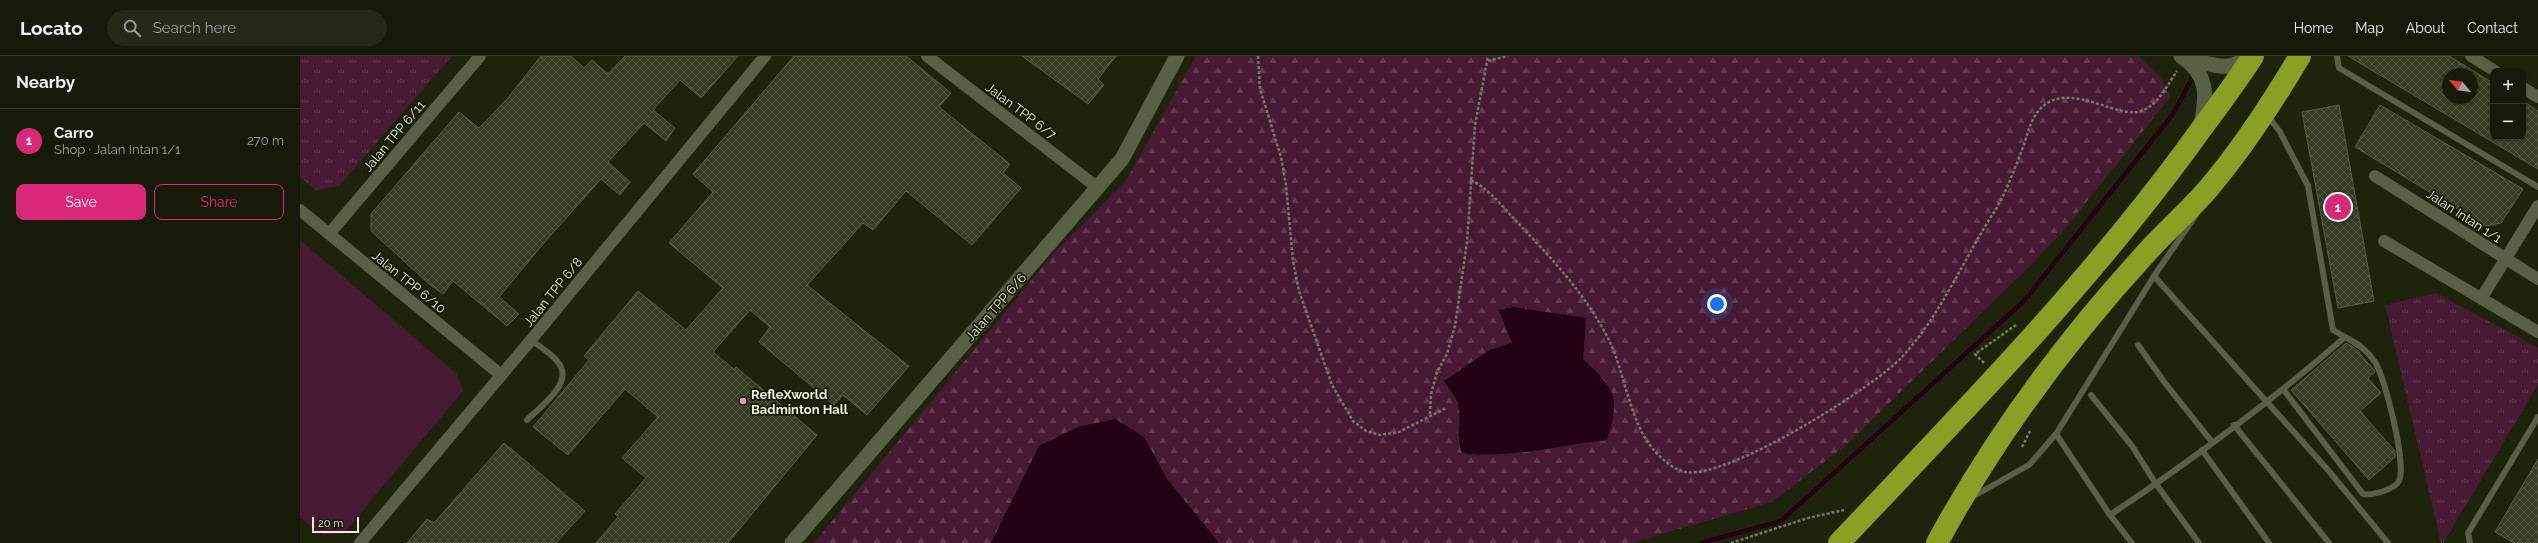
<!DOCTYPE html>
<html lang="en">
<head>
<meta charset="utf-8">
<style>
  body { margin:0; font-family:Raleway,sans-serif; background:#232817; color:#f1f3f6 }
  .controls { position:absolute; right:12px; top:12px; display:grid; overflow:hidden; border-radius:8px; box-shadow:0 1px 3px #0004 }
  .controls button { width:36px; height:36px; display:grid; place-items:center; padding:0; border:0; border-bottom:1px solid #35392a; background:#161b09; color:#f1f3f6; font:20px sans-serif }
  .compass { position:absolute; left:2142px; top:12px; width:36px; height:36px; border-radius:50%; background:#161b09; box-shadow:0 1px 3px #0004; rotate:299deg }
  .scale { position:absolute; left:12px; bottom:10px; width:47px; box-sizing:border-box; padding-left:4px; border:2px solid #ebf0e1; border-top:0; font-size:11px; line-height:14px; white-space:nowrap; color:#ebf0e1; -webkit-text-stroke:3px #151a04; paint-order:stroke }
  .you { position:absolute; left:1417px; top:248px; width:14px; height:14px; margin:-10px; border:3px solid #fff; border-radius:50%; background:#1a73e8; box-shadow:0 0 0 6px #1a73e833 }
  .badge { display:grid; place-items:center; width:26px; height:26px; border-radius:50%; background:#db2777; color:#fff; font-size:13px; font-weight:700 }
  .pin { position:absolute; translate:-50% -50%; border:2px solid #fff; box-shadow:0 1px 4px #0006 }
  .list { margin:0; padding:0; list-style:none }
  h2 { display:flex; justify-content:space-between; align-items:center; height:52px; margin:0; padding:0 16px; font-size:17px }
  h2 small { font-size:13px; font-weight:400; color:#9ea19c }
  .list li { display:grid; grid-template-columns:26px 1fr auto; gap:12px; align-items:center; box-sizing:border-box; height:64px; padding:0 16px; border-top:1px solid #35392a }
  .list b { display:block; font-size:15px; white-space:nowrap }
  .list p { margin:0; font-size:13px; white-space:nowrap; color:#9ea19c }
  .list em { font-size:13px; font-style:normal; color:#9ea19c }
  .actions { display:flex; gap:8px; padding:12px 16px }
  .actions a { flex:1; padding:9px 0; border:1px solid #db2777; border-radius:8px; text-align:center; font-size:14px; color:#db2777 }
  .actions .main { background:#db2777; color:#fff }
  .icon { flex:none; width:22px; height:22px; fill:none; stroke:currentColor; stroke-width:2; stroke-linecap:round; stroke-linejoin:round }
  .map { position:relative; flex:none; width:2238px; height:487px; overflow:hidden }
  header { display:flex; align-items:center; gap:24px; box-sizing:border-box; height:56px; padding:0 20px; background:#161b09; border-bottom:1px solid #35392a }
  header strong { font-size:19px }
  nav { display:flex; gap:22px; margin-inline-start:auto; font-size:14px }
  .search { width:280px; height:36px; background:#232817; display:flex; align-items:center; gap:10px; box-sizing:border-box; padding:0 14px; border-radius:22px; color:#9ea19c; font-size:15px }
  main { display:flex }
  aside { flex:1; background:#161b09 }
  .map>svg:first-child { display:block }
  .grass { fill:#481932 }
  .forest { fill:url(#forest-firs); fill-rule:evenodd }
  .park { fill:url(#park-tufts) }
  .water { fill:#230013 }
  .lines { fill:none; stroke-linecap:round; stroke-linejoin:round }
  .stream { stroke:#230013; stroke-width:4.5 }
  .building { fill:url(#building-cross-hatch); stroke:#565d43; fill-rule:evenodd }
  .path { stroke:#757b67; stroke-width:2.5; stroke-dasharray:3 2; stroke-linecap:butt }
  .service { stroke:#586046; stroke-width:6 }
  .minor { stroke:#586046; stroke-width:12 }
  .tertiary { stroke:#586046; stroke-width:15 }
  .motorway { stroke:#88a125; stroke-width:22 }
  .poi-dot { fill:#fb8fc5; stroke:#151a04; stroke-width:1.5 }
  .labels { text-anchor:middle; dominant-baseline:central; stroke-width:3.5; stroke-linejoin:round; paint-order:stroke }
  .street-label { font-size:13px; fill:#ebf0e1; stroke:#151a04 }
  .poi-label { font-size:13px; font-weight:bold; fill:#ebf0e1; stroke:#151a04; text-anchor:start }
</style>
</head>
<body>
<header>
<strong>Locato</strong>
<div class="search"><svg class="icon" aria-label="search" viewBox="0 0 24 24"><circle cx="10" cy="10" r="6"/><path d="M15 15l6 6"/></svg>Search here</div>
<nav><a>Home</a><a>Map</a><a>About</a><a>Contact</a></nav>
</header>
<main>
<aside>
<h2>Nearby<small></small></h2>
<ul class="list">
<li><span class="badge">1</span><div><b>Carro</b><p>Shop · Jalan Intan 1/1</p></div><em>270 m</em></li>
</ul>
<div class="actions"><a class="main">Save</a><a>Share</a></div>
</aside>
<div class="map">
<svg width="2238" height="487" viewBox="0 0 2238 487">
  <defs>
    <pattern id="forest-firs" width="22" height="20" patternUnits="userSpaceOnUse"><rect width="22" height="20" fill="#481932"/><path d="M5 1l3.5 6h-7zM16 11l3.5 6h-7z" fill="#633b4f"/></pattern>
    <pattern id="park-tufts" width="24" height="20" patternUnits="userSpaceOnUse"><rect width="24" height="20" fill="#481932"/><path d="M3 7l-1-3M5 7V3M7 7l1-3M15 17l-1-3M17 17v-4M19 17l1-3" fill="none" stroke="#633b4f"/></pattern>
    <pattern id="building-cross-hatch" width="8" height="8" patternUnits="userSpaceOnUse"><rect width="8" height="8" fill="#353c24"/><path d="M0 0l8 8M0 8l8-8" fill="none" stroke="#525844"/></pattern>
  </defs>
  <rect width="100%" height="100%" fill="#1e240c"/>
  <path class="grass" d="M0,184L157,318L163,335L43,478L23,479L0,462Z"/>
  <path class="forest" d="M896,0H1839L1862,23L1870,41L1765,173L1730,210L1546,389L1472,446L1331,487H919L867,423L844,381L695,480L691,487H514L754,197L825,126ZM1213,251L1286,262L1283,303L1299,319L1307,384C1259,389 1210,403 1162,397L1158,377L1160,363L1158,346L1144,325L1190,294L1212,287L1199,254Z"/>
  <path class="park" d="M0,0H152L39,130L15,134L0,121Z
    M2136,237L2238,292V329L2143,487H2141L2085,249Z"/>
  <path class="water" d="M1213,251L1286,262L1283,303C1315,334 1321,340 1307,384C1260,389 1210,403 1162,397C1155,380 1163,364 1158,347C1156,339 1148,332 1144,325L1190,294L1212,287L1199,254Z
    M815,363L844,381L867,423L919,487H691L739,390L778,371Z"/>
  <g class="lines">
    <path class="stream" d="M1401,487L1481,465L1724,245L1873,58L1895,17"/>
  </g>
  <path class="building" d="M241,0H271L284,12L292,4L308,18L325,0H438L401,42L380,24L353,54L375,72L366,85L344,67L308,106L330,126L320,139L301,123L243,188L199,241L219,258L207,270L153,225L143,238L129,228L71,175V158L159,56L179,72L207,43Z
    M494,0H606L651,37L639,51L710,108L703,117L721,132L672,189L606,135L573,174L563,167L507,229L609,310L567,359L543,339L534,349L459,286L470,271L450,254L413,296L435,314L436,311L517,379L428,487H296L318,461L315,458L346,422L322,402L358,361L325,333L268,399L233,371L289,304L284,300L338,235L386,274L423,232L369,187L413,136L393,118Z
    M722,0H816L798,23L804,29L788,48Z
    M2048,0H2149L2193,27V81H2223V45L2238,55V113ZM2148,18H2172V42H2148Z
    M2039,49L2074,245L2038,252L2002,56Z
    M2080,49L2223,133L2201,167L2186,170L2055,91Z
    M2046,287L2055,292L2074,314L2075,316L2068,322L2081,337L2060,355L2095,395V401L2069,424L1991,334Z
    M204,387L285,455L256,487H107L127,463L134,467Z
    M2238,403V487H2214L2195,476Z"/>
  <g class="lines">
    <path class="path" d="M958,0L960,33L981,101L986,129L993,205L999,235L1032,329L1053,365L1066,375L1080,379L1099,376L1146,352
      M1188,5L1208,0
      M1171,124C1189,133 1204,152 1218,167C1255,206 1295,248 1315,298C1326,328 1333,371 1354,394C1362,403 1373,414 1386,416C1428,423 1573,332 1602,301C1641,259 1665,200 1696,153C1707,134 1714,114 1722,94C1728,78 1730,62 1743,50C1773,25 1820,66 1844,54C1859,47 1868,28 1877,15
      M1684,307L1675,298L1716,269
      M1130,358L1131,338L1137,316L1147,298L1155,270L1167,186L1175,69L1188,0
      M1722,391L1730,375
      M1431,487L1508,462L1544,454"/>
    <path class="service" d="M2037,0L2039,12L2238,131
      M1854,220L2028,414L2088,487
      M1838,289L1865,327L1912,386
      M1983,333L2063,438C2069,440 2075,437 2081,436C2087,434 2096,431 2099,425C2107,409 2085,321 2075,306C2067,294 2058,288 2045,281
      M1791,339L1832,390L1856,428L1899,487
      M227,364C239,352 270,330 261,311C256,300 240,291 231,284
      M1934,369L2029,487
      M1756,378L1810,459L1832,487
      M1902,394L1969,487
      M1672,441L1729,409L1756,378L1854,220L1896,159
      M1810,459C1892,404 1972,345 2045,281L2033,274L2008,130L1980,76L1967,59
      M2170,487L2168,477L2238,361"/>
    <path class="minor" d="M627,0L798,132
      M2171,0L2195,15
      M2223,32L2238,41
      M2075,120L2238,223
      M0,154L201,319
      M29,178L180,0
      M2084,185L2238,276
      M2182,241L2238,150
      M60,487L231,284L465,0"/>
    <path class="tertiary" d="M1881,0C1909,19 1907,39 1901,69
      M1889,5C1916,6 1922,19 1950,0
      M492,487L822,103L877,0"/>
    <path class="motorway" d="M1539,487C1659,360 1782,235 1886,94C1908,63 1932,33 1953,0
      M1637,487C1694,382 1767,283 1848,195C1867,174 1889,155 1908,133C1943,92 1972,47 2000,0"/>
  </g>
  <circle class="poi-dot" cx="443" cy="345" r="4"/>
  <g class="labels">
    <g class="street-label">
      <text transform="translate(721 55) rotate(37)">Jalan TPP 6/7</text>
      <text transform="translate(94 80) rotate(-50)">Jalan TPP 6/11</text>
      <text transform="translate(2164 160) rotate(33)">Jalan Intan 1/1</text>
      <text transform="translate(109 226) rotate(39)">Jalan TPP 6/10</text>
      <text transform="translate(253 236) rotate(-51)">Jalan TPP 6/8</text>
      <text transform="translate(696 251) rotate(-49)">Jalan TPP 6/6</text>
    </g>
    <g class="poi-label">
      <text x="451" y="338">RefleXworld<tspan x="451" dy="15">Badminton Hall</tspan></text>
    </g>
  </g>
</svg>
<div class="controls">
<button>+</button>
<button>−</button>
</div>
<svg class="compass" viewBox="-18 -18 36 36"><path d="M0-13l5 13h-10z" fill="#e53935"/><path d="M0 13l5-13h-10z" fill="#9ea19c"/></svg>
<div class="scale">20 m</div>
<div class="you"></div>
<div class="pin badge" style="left:2038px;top:151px">1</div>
</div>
</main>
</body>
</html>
